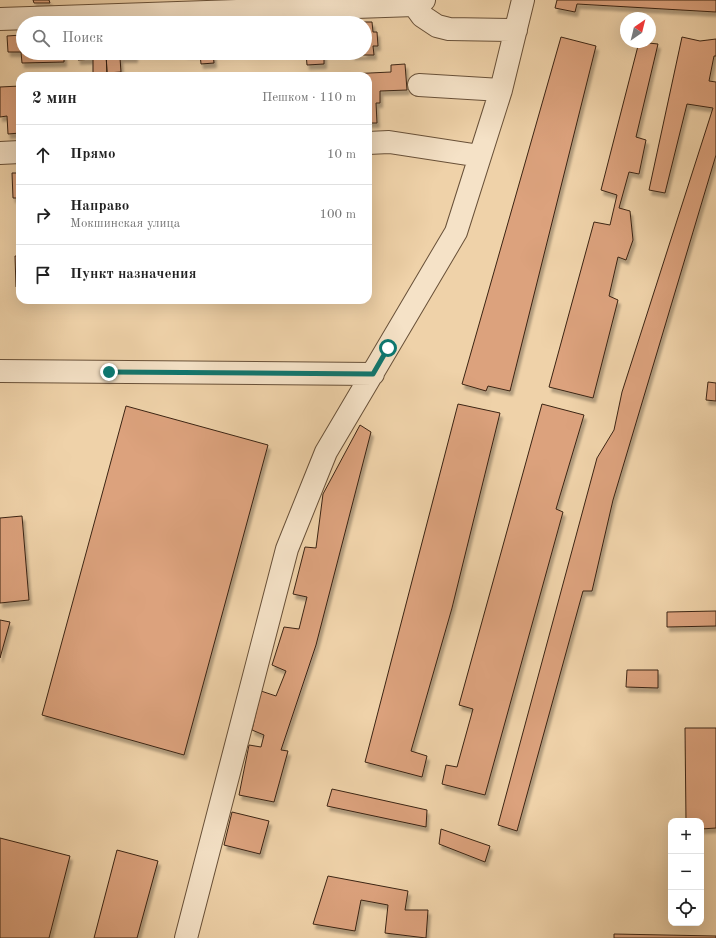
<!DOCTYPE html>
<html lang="ru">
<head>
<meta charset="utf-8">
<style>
  body { margin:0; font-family:"Old Standard TT",serif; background:#f6f6f6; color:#222 }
  .controls { position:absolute; right:12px; bottom:12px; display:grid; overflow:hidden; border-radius:8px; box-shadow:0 4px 16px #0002 }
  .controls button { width:36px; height:36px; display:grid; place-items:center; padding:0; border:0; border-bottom:1px solid #e0e0e0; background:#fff; color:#222; font:20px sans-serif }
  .compass { position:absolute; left:620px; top:12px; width:36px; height:36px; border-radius:50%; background:#fff; box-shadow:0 4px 16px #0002; rotate:35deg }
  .stop { position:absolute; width:12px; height:12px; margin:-9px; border:3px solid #0f766e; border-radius:50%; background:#fff }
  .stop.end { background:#0f766e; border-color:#fff; box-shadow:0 1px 4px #0008 }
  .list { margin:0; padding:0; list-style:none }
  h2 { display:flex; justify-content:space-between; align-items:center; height:52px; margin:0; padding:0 16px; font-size:17px }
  h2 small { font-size:13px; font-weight:400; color:#767676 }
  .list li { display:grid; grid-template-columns:26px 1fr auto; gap:12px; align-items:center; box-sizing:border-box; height:60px; padding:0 16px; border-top:1px solid #e0e0e0 }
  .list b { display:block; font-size:15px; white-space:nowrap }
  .list p { margin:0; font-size:13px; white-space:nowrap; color:#767676 }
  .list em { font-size:13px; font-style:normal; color:#767676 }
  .icon { flex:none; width:22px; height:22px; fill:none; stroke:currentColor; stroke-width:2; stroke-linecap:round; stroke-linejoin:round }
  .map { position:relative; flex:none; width:716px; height:938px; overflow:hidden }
  .search { position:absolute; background:#fff; box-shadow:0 4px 16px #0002; left:16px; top:16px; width:356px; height:44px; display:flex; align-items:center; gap:10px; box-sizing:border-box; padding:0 14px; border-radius:22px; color:#767676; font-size:15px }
  .panel { position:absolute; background:#fff; box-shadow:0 4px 16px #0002; left:16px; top:72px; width:356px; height:232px; border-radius:12px }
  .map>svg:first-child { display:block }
  .building { fill:#dca27d; stroke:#3b2413; filter:url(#shadow) }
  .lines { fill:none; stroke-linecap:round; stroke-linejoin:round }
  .minor-casing { stroke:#685038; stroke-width:24 }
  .minor { stroke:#f5e2c7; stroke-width:22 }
  .route { stroke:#0f766e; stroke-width:5 }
</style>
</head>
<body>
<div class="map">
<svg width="716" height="938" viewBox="0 0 716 938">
  <defs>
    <filter id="shadow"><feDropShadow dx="2.5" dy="4.5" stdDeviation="1" flood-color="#0004"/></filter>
  </defs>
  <rect width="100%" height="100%" fill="#efd2a9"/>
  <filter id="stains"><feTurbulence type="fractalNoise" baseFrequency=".005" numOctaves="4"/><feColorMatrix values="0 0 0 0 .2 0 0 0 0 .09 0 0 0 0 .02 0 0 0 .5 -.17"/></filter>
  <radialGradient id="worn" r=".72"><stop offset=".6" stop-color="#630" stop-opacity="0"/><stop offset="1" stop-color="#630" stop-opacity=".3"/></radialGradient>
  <path class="building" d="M33,0H49L50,3H34Z
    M557,0H716V12L577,4L575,12L555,8Z
    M285,18V23H259V19Z
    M351,22H372L373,32H377L378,46H373L374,55H352V53H365V23Z
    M20,29H23V53H64V62L22,63L21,52H8L7,36L21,35Z
    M561,37L596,46L510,391L488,386L486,391L462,384Z
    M682,37L700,41L716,39V56H714L709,81L716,82V155L613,500L592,591H583L517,831L498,825L597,458L614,430L622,392L713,108L687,104L665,193L649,190Z
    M639,42L658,44L636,137L646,140L639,174L629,172L619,208L630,211L633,240L626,260L618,257L609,296L618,300L593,398L549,387L594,222L610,225L617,195L601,190Z
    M77,53H106L107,73H93V59L78,60Z
    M106,53H135V58H120L121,72L107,73Z
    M185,53H213L214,63L201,64L200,54H185Z
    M306,53H324V64L307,65Z
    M405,64L407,90L380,91V103H376L377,123H368V76H349V74L391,72V65Z
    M20,86V133L8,134L7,116L0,117V87Z
    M12,173H20V198H13Z
    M15,256H20V287H16Z
    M708,382L716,383V401L706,400Z
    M458,404L500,413L452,608L411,751L427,756L422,777L365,762Z
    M542,404L584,415L556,509L563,512L485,795L442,784L446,765L457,767L473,709L459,705Z
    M126,406L268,445L184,755L42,715Z
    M360,425L371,432L316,645L281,750L288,751L274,802L239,795L249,745L261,747L264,735L252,730L261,691L276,696L286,671L272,665L284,627L299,629L307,597L293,594L305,547L316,548L323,494Z
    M22,516L29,600L0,603V518Z
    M716,611V626L667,627V612Z
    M0,620L10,622L0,658Z
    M627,670H658V688L626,687Z
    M685,728H716V828L701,829V821H686Z
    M332,789L427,810L426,827L327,806Z
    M232,812L269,821L260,854L224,845Z
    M441,829L490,846L485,862L439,844Z
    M0,838L70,856L49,938H0Z
    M117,850L158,861L137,938H94Z
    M328,876L408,891L405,910H428L426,938L385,933L388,905L361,900L355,931L313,924Z
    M614,934L716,936V938H614Z"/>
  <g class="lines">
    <defs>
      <path id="minor" d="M424,0L414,5L422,16L437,26L449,29L516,30
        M0,19L414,5
        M419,85L501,90
        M368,143L389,142L480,156
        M0,153L20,152
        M0,371L373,374
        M186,938L287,549L326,452L456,232L501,90L523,0"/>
    </defs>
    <use href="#minor" class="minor-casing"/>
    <use href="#minor" class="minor"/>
  </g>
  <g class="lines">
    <path class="route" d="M109,372L373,374L388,348"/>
  </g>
  <rect width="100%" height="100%" filter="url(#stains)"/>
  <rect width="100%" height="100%" fill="url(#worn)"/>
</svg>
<div class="controls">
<button>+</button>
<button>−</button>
<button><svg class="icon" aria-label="locate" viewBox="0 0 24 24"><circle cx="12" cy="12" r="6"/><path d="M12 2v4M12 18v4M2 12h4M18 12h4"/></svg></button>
</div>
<svg class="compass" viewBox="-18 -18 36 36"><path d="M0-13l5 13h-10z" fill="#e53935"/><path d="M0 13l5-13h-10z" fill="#767676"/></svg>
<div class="stop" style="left:388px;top:348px"></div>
<div class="stop end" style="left:109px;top:372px"></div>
<div class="search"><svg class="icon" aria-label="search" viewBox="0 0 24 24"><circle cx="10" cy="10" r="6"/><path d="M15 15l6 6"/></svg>Поиск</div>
<section class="panel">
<h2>2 мин<small>Пешком · 110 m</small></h2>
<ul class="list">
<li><svg class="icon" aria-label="ahead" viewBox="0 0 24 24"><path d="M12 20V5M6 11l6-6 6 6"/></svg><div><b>Прямо</b></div><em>10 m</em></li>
<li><svg class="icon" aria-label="right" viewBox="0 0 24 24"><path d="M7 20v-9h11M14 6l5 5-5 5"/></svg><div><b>Направо</b><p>Мокшинская улица</p></div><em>100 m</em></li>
<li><svg class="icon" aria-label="arrive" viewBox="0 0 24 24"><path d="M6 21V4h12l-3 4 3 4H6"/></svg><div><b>Пункт назначения</b></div></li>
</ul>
</section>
</div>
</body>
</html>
